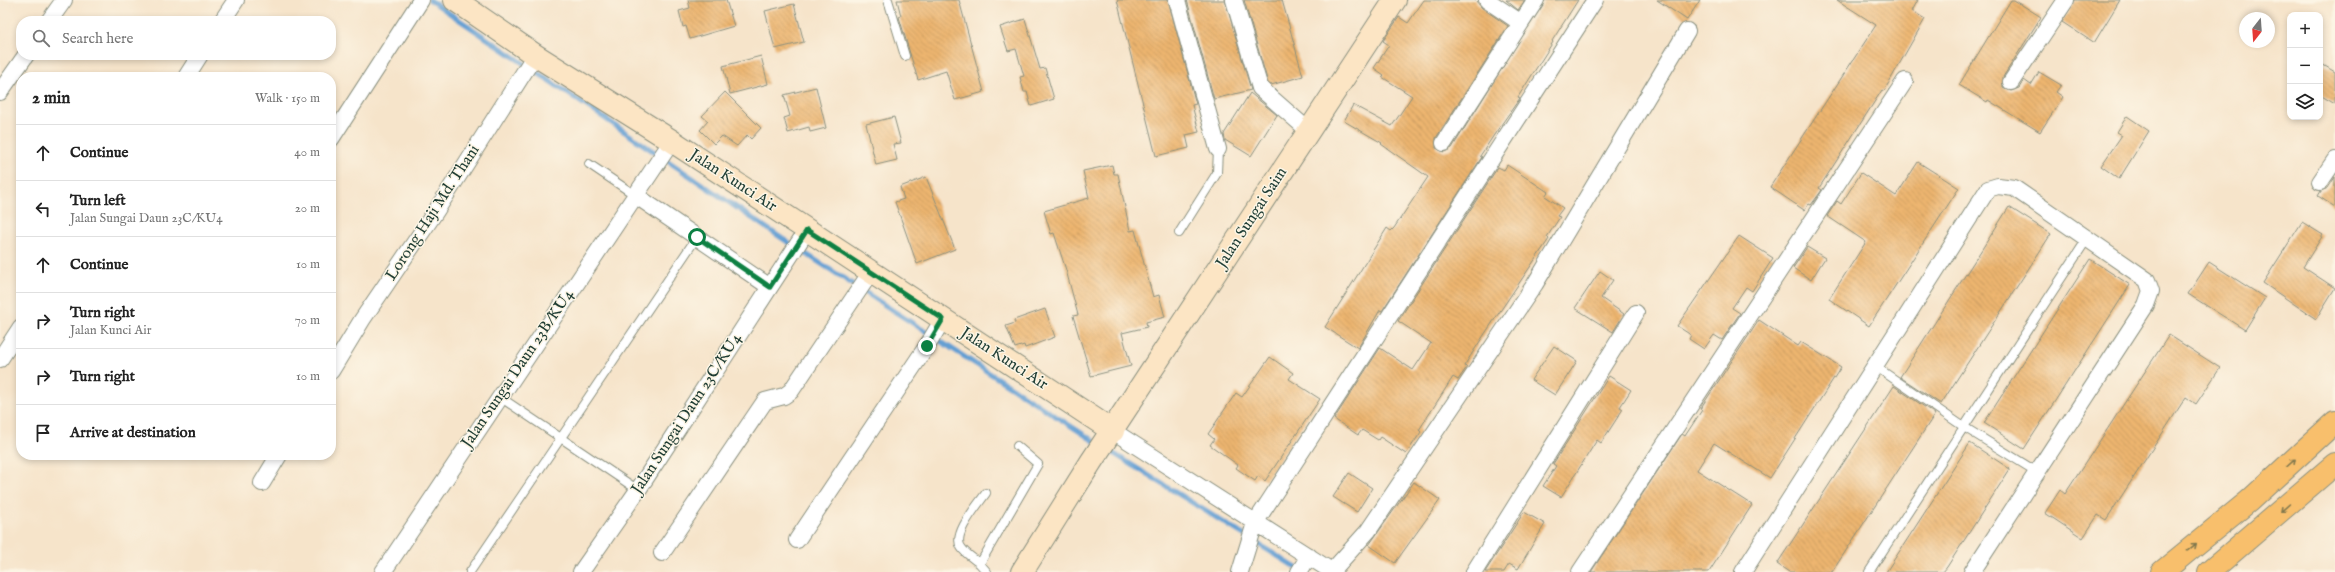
<!DOCTYPE html>
<html lang="en">
<head>
<meta charset="utf-8">
<style>
  body { margin:0; font-family:"IM FELL English",serif; background:#f2f2f2; color:#222 }
  .controls { position:absolute; right:12px; top:12px; display:grid; overflow:hidden; border-radius:8px; box-shadow:0 2px 6px #0003 }
  .controls button { width:36px; height:36px; display:grid; place-items:center; padding:0; border:0; border-bottom:1px solid #e0e0e0; background:#fff; color:#222; font:20px sans-serif }
  .compass { position:absolute; left:2239px; top:12px; width:36px; height:36px; border-radius:50%; background:#fff; box-shadow:0 2px 6px #0003; rotate:197deg }
  .stop { position:absolute; width:12px; height:12px; margin:-9px; border:3px solid #0b8043; border-radius:50%; background:#fff }
  .stop.end { background:#0b8043; border-color:#fff; box-shadow:0 1px 4px #0008 }
  .list { margin:0; padding:0; list-style:none }
  h2 { display:flex; justify-content:space-between; align-items:center; height:52px; margin:0; padding:0 16px; font-size:17px }
  h2 small { font-size:13px; font-weight:400; color:#767676 }
  .list li { display:grid; grid-template-columns:26px 1fr auto; gap:12px; align-items:center; box-sizing:border-box; height:56px; padding:0 16px; border-top:1px solid #e0e0e0 }
  .list b { display:block; font-size:15px; white-space:nowrap }
  .list p { margin:0; font-size:13px; white-space:nowrap; color:#767676 }
  .list em { font-size:13px; font-style:normal; color:#767676 }
  .icon { flex:none; width:22px; height:22px; fill:none; stroke:currentColor; stroke-width:2; stroke-linecap:round; stroke-linejoin:round }
  .map { position:relative; flex:none; width:2335px; height:572px; overflow:hidden }
  .search { position:absolute; background:#fff; box-shadow:0 2px 6px #0003; left:16px; top:16px; width:320px; height:44px; display:flex; align-items:center; gap:10px; box-sizing:border-box; padding:0 14px; border-radius:16px; color:#767676; font-size:15px }
  .panel { position:absolute; background:#fff; box-shadow:0 2px 6px #0003; left:16px; top:72px; width:320px; height:388px; border-radius:16px }
  .map>svg:first-child { display:block }
  .lines { fill:none; stroke-linecap:round; stroke-linejoin:round }
  .stream { stroke:#639fd3; stroke-width:5 }
  .building { fill:url(#building-back-hatch) }
  .lane-casing { stroke:#8a907f; stroke-width:10 }
  .street-casing { stroke:#8a907f; stroke-width:18 }
  .secondary-casing { stroke:#8a907f; stroke-width:24 }
  .highway-casing { stroke:#8a907f; stroke-width:24 }
  .lane { stroke:#fff; stroke-width:8 }
  .street { stroke:#fff; stroke-width:16 }
  .secondary { stroke:#fce5c4; stroke-width:22 }
  .highway { stroke:#f8bf6c; stroke-width:22 }
  .oneway { stroke:#81784d }
  .route { stroke:#0b8043; stroke-width:5 }
  .labels { text-anchor:middle; dominant-baseline:central; stroke-width:3; stroke-linejoin:round; paint-order:stroke }
  .street-label { font-size:16px; fill:#1f3d34; stroke:#fcf5e5 }
</style>
</head>
<body>
<div class="map">
<svg width="2335" height="572" viewBox="0 0 2335 572">
  <defs>
    <pattern id="building-back-hatch" width="6" height="6" patternUnits="userSpaceOnUse"><rect width="6" height="6" fill="#edb56f"/><path d="M-1 5l2 2M0 0l6 6M5-1l2 2" fill="none" stroke="#bf945c"/></pattern>
  </defs>
  <rect width="100%" height="100%" fill="#fcf5e5"/>
  <filter id="ink" filterUnits="userSpaceOnUse"><feTurbulence type="fractalNoise" baseFrequency=".025" numOctaves="2"/><feDisplacementMap in="SourceGraphic" scale="8" xChannelSelector="R" yChannelSelector="G"/><feConvolveMatrix kernelMatrix="1 2 1 2 8 2 1 2 1" color-interpolation-filters="sRGB"/></filter>
  <filter id="wash" filterUnits="userSpaceOnUse"><feTurbulence type="fractalNoise" baseFrequency=".012" numOctaves="4" result="noise"/><feDisplacementMap in="SourceGraphic" scale="16" xChannelSelector="R" yChannelSelector="G"/><feGaussianBlur stdDeviation="0.9" result="paint"/><feColorMatrix in="noise" values="0 0 0 0 0 0 0 0 0 0 0 0 0 0 0 0 0 1.4 0 .05"/><feComposite in="paint" operator="in"/></filter>
  <g filter="url(#wash)">
    <rect width="100%" height="100%" fill="#f6e4ca"/>
    <g class="lines">
      <path class="stream" d="M430,0L780,237L1097,443
        M1105,448L1298,569"/>
    </g>
    <g id="blocks">
      <path class="building" d="M688,0H726L734,26L690,39L686,26L683,27L679,11L690,8Z
        M897,0H959L984,92L955,100L946,71L918,80L899,17L901,16Z
        M1117,0H1168L1196,104L1192,105L1199,132L1186,135L1189,148L1156,156Z
        M1187,0H1225L1251,90L1214,99Z
        M1244,0H1282L1303,76L1271,85L1268,83Z
        M1424,0H1475L1482,8L1508,26L1436,138V148L1444,152L1452,148L1545,0H1578L1552,41L1553,42L1518,97L1520,98L1496,132L1480,156L1482,157L1382,311L1380,310L1358,348L1325,327L1387,228L1391,231L1394,228L1428,177L1381,144L1382,143L1344,121L1353,105L1392,126L1412,96L1382,77L1384,75L1374,68L1389,45L1383,41L1399,17L1408,23Z
        M1506,0H1525L1518,10Z
        M1657,0H1700L1687,20Z
        M1837,0H1918L1912,11L1925,19L1884,91L1882,90L1819,188L1822,190L1811,205L1809,204L1804,210L1770,187L1876,25Z
        M2011,0H2014L2041,17L2003,77V87L2011,91L2019,88L2024,80L2031,85L2039,72L2061,85L2056,92L2063,97L2040,132L1988,100L1987,102L1959,85Z
        M2075,0H2120L2094,43L2062,22Z
        M794,4L804,42L775,49L765,11Z
        M1025,19L1040,69L1045,68L1054,99L1031,106L1027,92H1024L1020,77L1024,76L1016,49L1008,51L1000,27Z
        M761,56L768,84L730,94L723,66Z
        M2320,63L2335,72V104L2320,95Z
        M816,87L826,128L810,132L809,127L788,133L784,118L790,116L784,95Z
        M725,92L761,128L751,139L747,135L737,146L722,136L714,144L700,130L708,121L702,116Z
        M1250,93L1277,115L1251,156L1225,140L1224,134Z
        M2127,116L2149,131L2119,179L2101,166L2122,135L2117,132Z
        M894,117L901,143L893,144L897,160L876,165L866,124Z
        M1918,162L1959,188L1869,326L1829,299L1866,242L1827,216L1837,201L1841,204L1861,173L1896,196Z
        M1112,165L1114,174H1118L1130,231L1135,230L1153,297L1159,295L1165,317L1146,322L1147,327L1122,333L1131,366L1091,376L1073,316L1078,315L1066,270L1054,233L1051,234L1044,211L1089,198L1083,171Z
        M1507,165L1548,192L1545,196L1563,208L1557,216L1560,217L1547,237L1549,239L1484,335L1464,366L1467,367L1458,380L1453,377L1419,430L1421,432L1406,454L1380,437L1378,440L1362,430L1358,435L1334,419L1380,348L1413,370L1431,343L1398,321L1498,167L1504,170Z
        M926,177L955,249L917,264L895,202L904,199L900,187Z
        M2335,177V207L2318,196L2321,191L2328,188Z
        M2009,207L2051,234L1941,404L1900,377Z
        M2302,222L2323,235L2303,267L2335,288L2316,319L2263,283Z
        M1739,236L1773,258L1752,291L1746,287L1732,308L1740,313L1722,340L1714,335L1704,349L1689,339L1691,335L1677,326Z
        M1807,247L1825,258L1811,280L1793,268Z
        M2090,259L2130,285L2024,449L1984,423Z
        M2209,262L2265,298L2245,330L2188,294Z
        M1600,271L1613,280L1601,298L1624,314L1613,332L1575,308Z
        M1045,309L1055,337L1025,348L1024,345L1015,348L1006,326L1015,323L1014,320Z
        M1759,320L1798,346L1801,342L1841,367L1770,478L1714,443L1697,470L1752,505L1709,572H1591L1682,434L1685,436L1702,410L1700,409Z
        M2169,335L2220,368L2196,404L2186,397L2106,520L2098,515L2083,538L2045,513L2060,490L2065,494Z
        M1554,346L1577,361L1555,395L1531,380Z
        M1270,357L1293,373L1289,379L1320,399L1265,481L1258,476L1255,481L1236,468L1238,465L1210,445L1214,439L1208,434L1236,393L1242,397Z
        M1609,376L1631,390L1620,407L1623,409L1601,443L1597,440L1561,497L1543,486L1556,466L1553,464Z
        M1894,386L1935,414L1832,572H1789L1777,564Z
        M1970,443L2010,469L1947,567L1943,572H1886Z
        M1349,473L1372,488L1357,512L1333,497Z
        M1414,482L1440,500L1395,563L1369,545Z
        M1524,512L1545,524L1518,569L1509,564L1504,572H1485Z"/>
    </g>
  </g>
  <g filter="url(#ink)">
    <use href="#blocks" fill-opacity="0" stroke="#8a907f" stroke-width="1"/>
    <g class="lines">
      <defs>
        <path id="lane" d="M888,0L905,56
          M589,164L635,195
          M1179,233L1217,173L1218,149
          M1875,366L1964,427L2037,472
          M500,397L638,490
          M980,564C975,559 965,554 961,547C952,534 978,505 986,493
          M470,572L697,237
          M987,572L980,564L982,560L1038,464L1017,446
          M1869,572L2087,239"/>
        <path id="street" d="M1177,0L1218,149
          M1234,0L1260,88L1309,131
          M49,21L64,0
          M222,21L236,0
          M1521,23L1536,0
          M186,77L200,55
          M2011,82L2066,0
          M0,92L26,55
          M331,139L421,0
          M1444,143L1521,23L1487,0
          M2320,182L2335,160
          M635,195L770,287
          M0,359L21,327
          M331,371L362,320L436,211L535,55
          M1113,431L1333,572
          M262,483L279,455
          M797,540L927,346L943,319
          M662,553L765,401L784,396L791,391L871,272
          M1332,571L1368,531L1535,284L1687,31
          M383,572L672,141
          M581,572L638,490L807,230
          M1240,572L1255,523L1595,0
          M1299,572L1309,556
          M1474,572L1636,313
          M1580,572L1905,81
          M1743,572L1988,189L1998,186L2014,188L2147,280L2151,291L2146,305L1972,572"/>
        <path id="secondary" d="M455,0L535,55L672,141L1113,431
          M1022,572L1091,462L1395,0"/>
        <path id="highway" d="M2162,572L2249,501L2335,422
          M2209,572L2335,464"/>
      </defs>
      <use href="#lane" class="lane-casing"/>
      <use href="#street" class="street-casing"/>
      <use href="#secondary" class="secondary-casing"/>
      <use href="#highway" class="highway-casing"/>
      <use href="#lane" class="lane"/>
      <use href="#street" class="street"/>
      <use href="#secondary" class="secondary"/>
      <use href="#highway" class="highway"/>
    </g>
    <defs><path id="oneway-shaft" d="M-6 0H5M1.5-3L5.5 0L1.5 3" fill="none" stroke-width="1.6" stroke-linecap="round" stroke-linejoin="round"/></defs>
    <g class="oneway">
      <use href="#oneway-shaft" transform="translate(2291 463) rotate(-42)"/>
      <use href="#oneway-shaft" transform="translate(2285 508) rotate(138)"/>
      <use href="#oneway-shaft" transform="translate(2192 547) rotate(-39)"/>
    </g>
  </g>
  <g class="lines" filter="url(#ink)">
    <path class="route" d="M697,237L770,287L807,230L943,319L927,346"/>
  </g>
  <g class="labels">
    <g class="street-label">
      <text transform="translate(733 181) rotate(33)">Jalan Kunci Air</text>
      <text transform="translate(433 213) rotate(-57)">Lorong Haji Md. Thani</text>
      <text transform="translate(1252 218) rotate(-57)">Jalan Sungai Saim</text>
      <text transform="translate(1004 359) rotate(33)">Jalan Kunci Air</text>
      <text transform="translate(518 369) rotate(-56)">Jalan Sungai Daun 23B/KU4</text>
      <text transform="translate(687 414) rotate(-57)">Jalan Sungai Daun 23C/KU4</text>
    </g>
  </g>
</svg>
<div class="controls">
<button>+</button>
<button>−</button>
<button><svg class="icon" aria-label="layers" viewBox="0 0 24 24"><path d="M12 4l9 5-9 5-9-5zM3 14l9 5 9-5"/></svg></button>
</div>
<svg class="compass" viewBox="-18 -18 36 36"><path d="M0-13l5 13h-10z" fill="#e53935"/><path d="M0 13l5-13h-10z" fill="#767676"/></svg>
<div class="stop" style="left:697px;top:237px"></div>
<div class="stop end" style="left:927px;top:346px"></div>
<div class="search"><svg class="icon" aria-label="search" viewBox="0 0 24 24"><circle cx="10" cy="10" r="6"/><path d="M15 15l6 6"/></svg>Search here</div>
<section class="panel">
<h2>2 min<small>Walk · 150 m</small></h2>
<ul class="list">
<li><svg class="icon" aria-label="ahead" viewBox="0 0 24 24"><path d="M12 20V5M6 11l6-6 6 6"/></svg><div><b>Continue</b></div><em>40 m</em></li>
<li><svg class="icon" aria-label="left" viewBox="0 0 24 24"><path d="M17 20v-9H6M10 6l-5 5 5 5"/></svg><div><b>Turn left</b><p>Jalan Sungai Daun 23C/KU4</p></div><em>20 m</em></li>
<li><svg class="icon" aria-label="ahead" viewBox="0 0 24 24"><path d="M12 20V5M6 11l6-6 6 6"/></svg><div><b>Continue</b></div><em>10 m</em></li>
<li><svg class="icon" aria-label="right" viewBox="0 0 24 24"><path d="M7 20v-9h11M14 6l5 5-5 5"/></svg><div><b>Turn right</b><p>Jalan Kunci Air</p></div><em>70 m</em></li>
<li><svg class="icon" aria-label="right" viewBox="0 0 24 24"><path d="M7 20v-9h11M14 6l5 5-5 5"/></svg><div><b>Turn right</b></div><em>10 m</em></li>
<li><svg class="icon" aria-label="arrive" viewBox="0 0 24 24"><path d="M6 21V4h12l-3 4 3 4H6"/></svg><div><b>Arrive at destination</b></div></li>
</ul>
</section>
</div>
</body>
</html>
